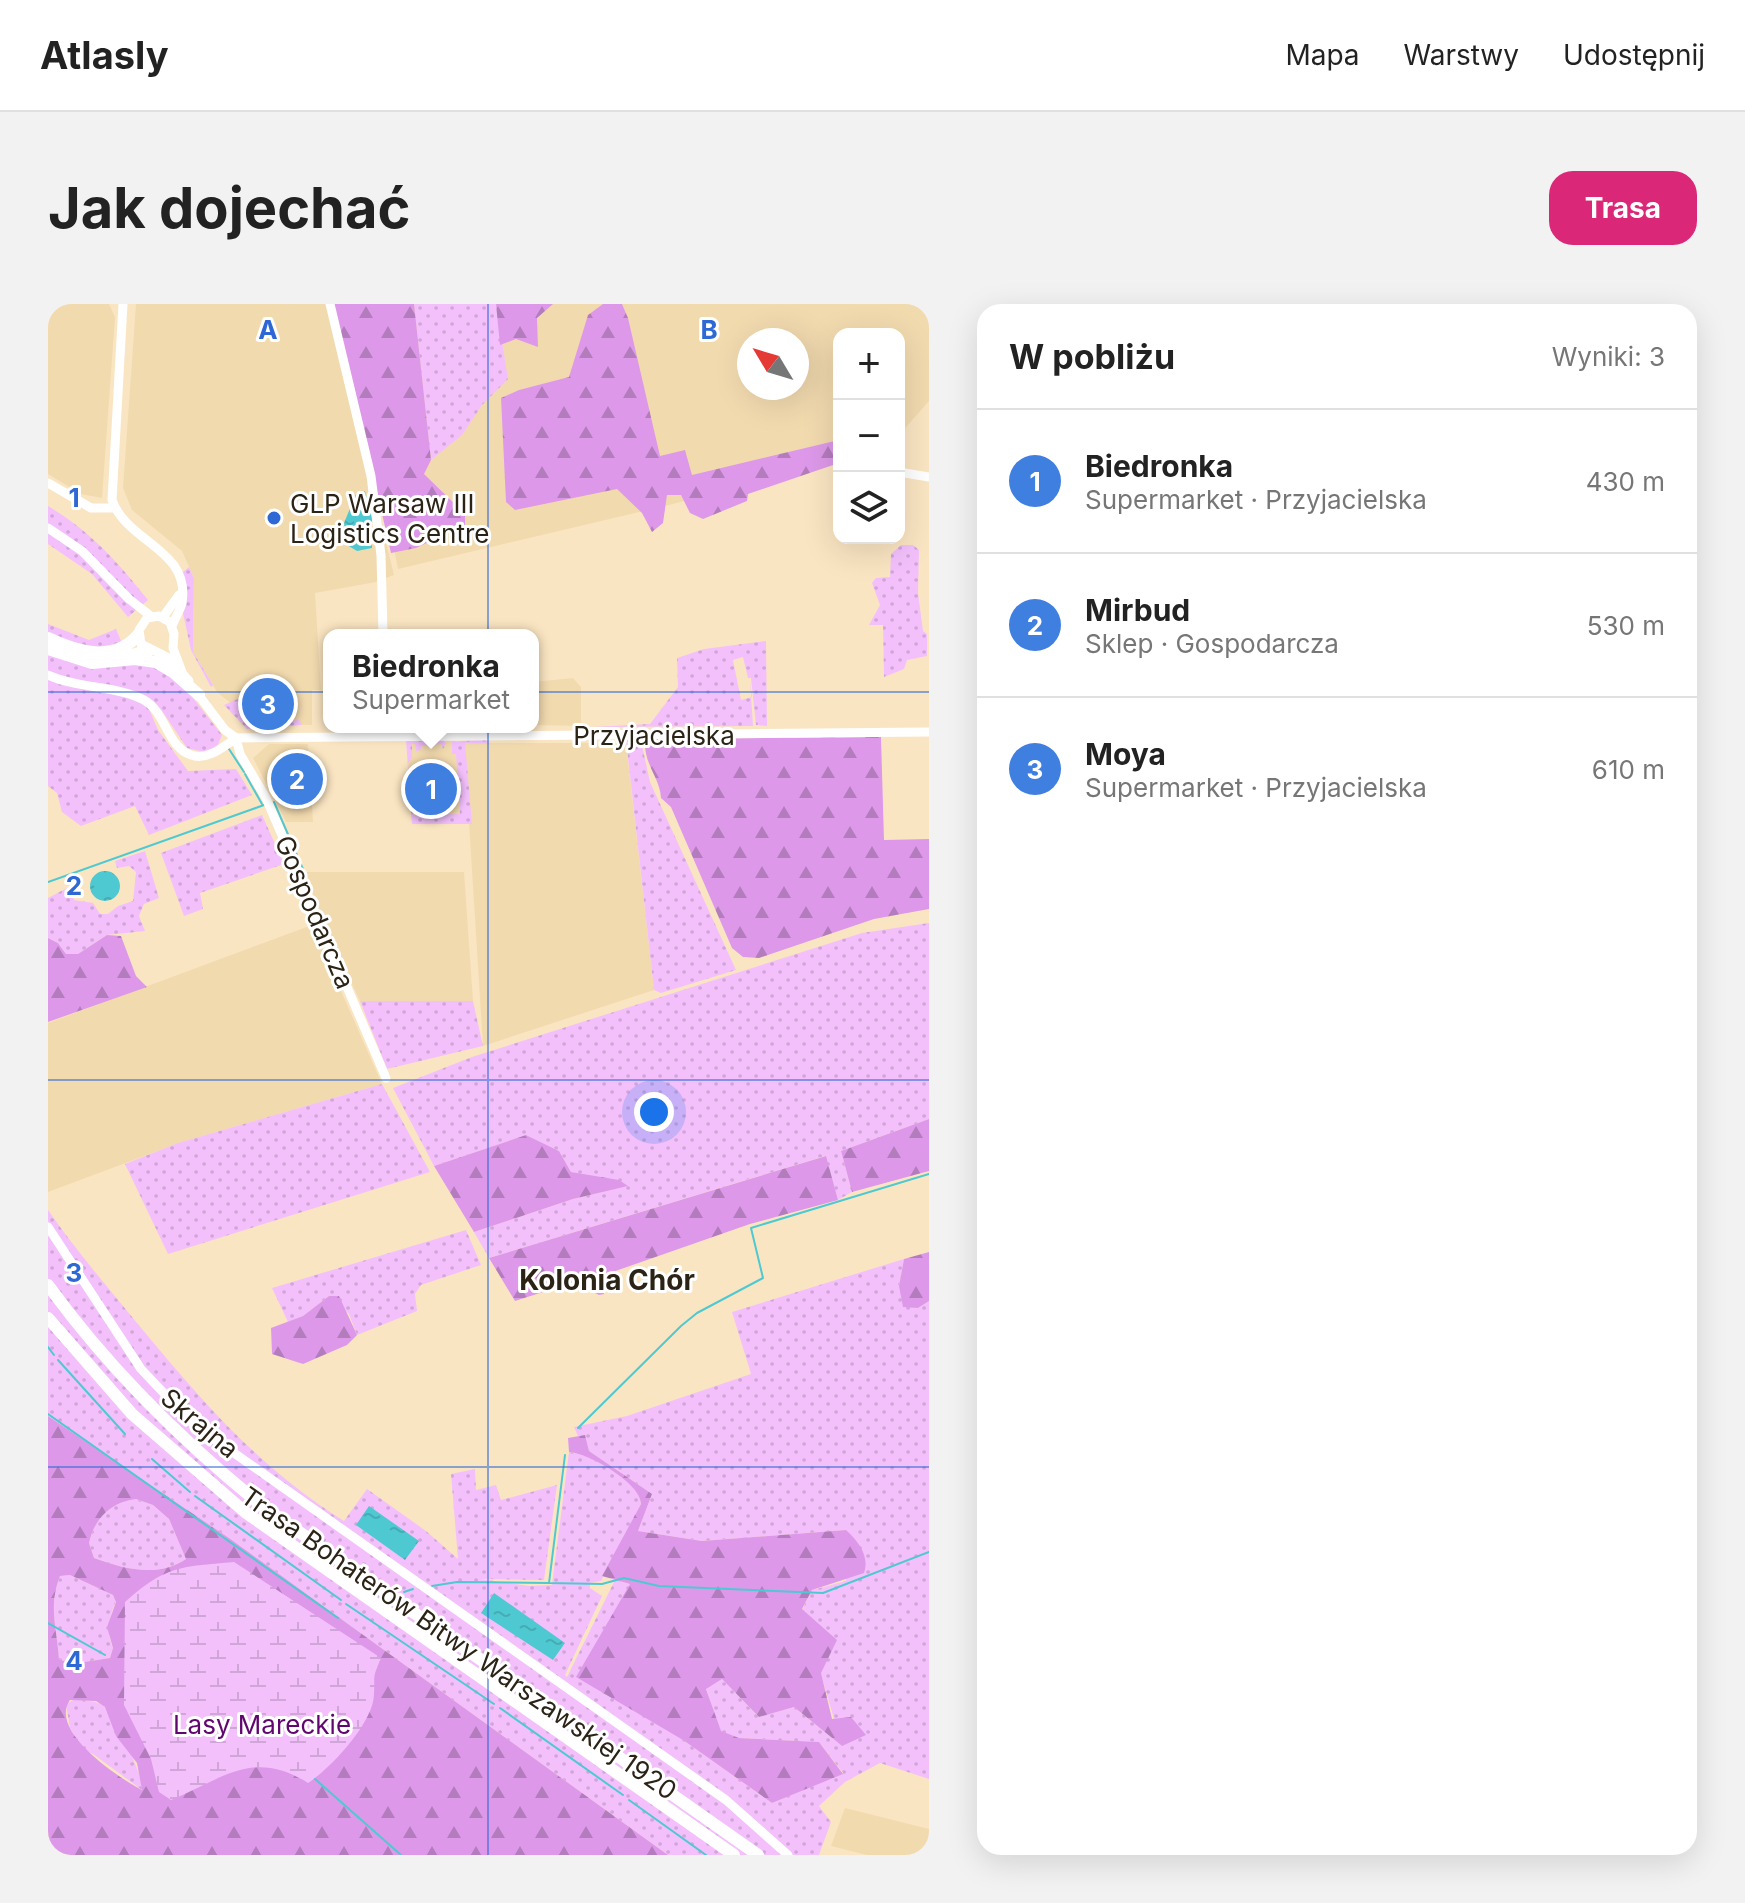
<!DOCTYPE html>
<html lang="pl">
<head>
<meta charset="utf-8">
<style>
  body { margin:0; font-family:Inter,sans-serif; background:#f2f2f2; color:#222 }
  .controls { position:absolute; right:24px; top:24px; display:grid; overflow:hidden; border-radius:16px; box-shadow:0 8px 32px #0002 }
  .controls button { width:72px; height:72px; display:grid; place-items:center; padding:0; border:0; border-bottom:2px solid #e0e0e0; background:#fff; color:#222; font:40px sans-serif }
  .compass { position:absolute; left:689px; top:24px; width:72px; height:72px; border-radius:50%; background:#fff; box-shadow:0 8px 32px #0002; rotate:308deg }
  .you { position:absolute; left:606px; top:808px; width:28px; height:28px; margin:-20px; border:6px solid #fff; border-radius:50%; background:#1a73e8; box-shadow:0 0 0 12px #1a73e833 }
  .badge { display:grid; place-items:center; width:52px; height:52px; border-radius:50%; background:#db2777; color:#fff; font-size:26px; font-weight:700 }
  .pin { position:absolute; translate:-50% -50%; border:4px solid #fff; box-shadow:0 2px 8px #0006 }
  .popup { position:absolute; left:275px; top:325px; width:216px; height:104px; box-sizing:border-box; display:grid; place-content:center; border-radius:16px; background:#fff; filter:drop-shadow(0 2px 6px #0005); font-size:26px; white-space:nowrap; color:#767676 }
  .popup b { font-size:30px; color:#222 }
  .popup::after { content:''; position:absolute; left:50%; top:100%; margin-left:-16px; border:16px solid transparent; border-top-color:#fff }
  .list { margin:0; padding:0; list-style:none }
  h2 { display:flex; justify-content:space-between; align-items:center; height:104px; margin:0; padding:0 32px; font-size:34px }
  h2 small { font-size:26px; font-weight:400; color:#767676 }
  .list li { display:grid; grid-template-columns:52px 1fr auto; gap:24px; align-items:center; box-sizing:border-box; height:144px; padding:0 32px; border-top:2px solid #e0e0e0 }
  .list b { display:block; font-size:30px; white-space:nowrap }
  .list p { margin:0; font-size:26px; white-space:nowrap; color:#767676 }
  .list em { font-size:26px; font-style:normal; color:#767676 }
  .icon { flex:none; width:44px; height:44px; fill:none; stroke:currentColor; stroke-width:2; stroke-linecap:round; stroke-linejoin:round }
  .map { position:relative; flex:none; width:881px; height:1551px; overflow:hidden; border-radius:24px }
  header { display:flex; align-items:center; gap:48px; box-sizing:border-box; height:112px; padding:0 40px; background:#fff; border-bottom:2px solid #e0e0e0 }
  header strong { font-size:38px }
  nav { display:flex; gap:44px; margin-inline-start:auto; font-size:28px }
  .intro { display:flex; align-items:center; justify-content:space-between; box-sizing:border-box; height:192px; padding:0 48px }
  h1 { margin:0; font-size:56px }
  .button { padding:20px 36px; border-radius:24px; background:#db2777; color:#fff; font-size:28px; font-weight:700 }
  main { display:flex; gap:48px; padding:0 48px }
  aside { flex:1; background:#fff; border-radius:24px; box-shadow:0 8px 32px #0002 }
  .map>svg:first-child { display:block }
  .built { fill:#f2daaf; fill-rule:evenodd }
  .grass { fill:url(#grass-dots) }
  .forest { fill:url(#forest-firs); fill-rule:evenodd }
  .wetland { fill:url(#wetland-marsh) }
  .water { fill:url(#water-ripples) }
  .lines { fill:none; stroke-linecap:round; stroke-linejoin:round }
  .stream { stroke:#4fc9d1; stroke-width:2 }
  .minor { stroke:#fff; stroke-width:9 }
  .highway { stroke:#fff; stroke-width:12 }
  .grid { fill:none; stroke:#2d68d5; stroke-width:2; stroke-opacity:0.55 }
  .poi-dot { fill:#2d68d5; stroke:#fff; stroke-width:3 }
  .labels { text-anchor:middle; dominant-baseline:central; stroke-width:6; stroke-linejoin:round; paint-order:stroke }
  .poi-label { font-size:26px; fill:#2b2316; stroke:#fff; text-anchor:start }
  .street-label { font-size:26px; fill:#2b2316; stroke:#fff }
  .park-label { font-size:26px; fill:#60066e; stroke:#fff }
  .neighbourhood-label { font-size:28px; font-weight:bold; fill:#2b2316; stroke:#fff }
  .grid-label { font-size:26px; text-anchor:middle; font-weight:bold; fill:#2d68d5; stroke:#fff; stroke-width:6; stroke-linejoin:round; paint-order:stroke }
</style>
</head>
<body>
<header>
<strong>Atlasly</strong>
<nav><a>Mapa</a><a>Warstwy</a><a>Udostępnij</a></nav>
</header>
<div class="intro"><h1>Jak dojechać</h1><a class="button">Trasa</a></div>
<main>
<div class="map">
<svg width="881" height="1551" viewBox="0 0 881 1551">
  <defs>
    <pattern id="grass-dots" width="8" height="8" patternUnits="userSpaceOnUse" patternTransform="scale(2)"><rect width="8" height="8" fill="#f3c0fc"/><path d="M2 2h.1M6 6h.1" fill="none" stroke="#d0a5d7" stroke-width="1.8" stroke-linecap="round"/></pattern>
    <pattern id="forest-firs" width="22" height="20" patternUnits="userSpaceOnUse" patternTransform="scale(2)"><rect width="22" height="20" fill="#dd98e9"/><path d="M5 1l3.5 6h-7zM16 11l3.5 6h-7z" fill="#b37cbc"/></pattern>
    <pattern id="wetland-marsh" width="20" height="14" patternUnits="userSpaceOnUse" patternTransform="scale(2)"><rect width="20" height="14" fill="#f3c0fc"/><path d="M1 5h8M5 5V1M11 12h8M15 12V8" fill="none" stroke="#d0a5d7"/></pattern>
    <pattern id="water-ripples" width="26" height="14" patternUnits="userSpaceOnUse" patternTransform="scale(2)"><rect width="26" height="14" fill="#4fc9d1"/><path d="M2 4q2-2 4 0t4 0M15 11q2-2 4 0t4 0" fill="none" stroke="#45acb3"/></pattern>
  </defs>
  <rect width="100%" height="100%" fill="#fae5c2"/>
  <path class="built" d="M0,0H61L67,13L54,194L33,190L0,170Z
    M88,0H280L346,271L328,278L267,289L273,386H264V421L207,419L169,388L145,348L146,274L134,247L84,206L75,184Z
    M297,0H881V97L851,131V30H791V156L621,201L350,265ZM701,36H749V84H701Z
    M525,374L533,383V422L485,421V378Z
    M408,437L413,520H364L359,438Z
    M416,439H578L606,686L435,742Z
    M221,440H260L265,518H238L205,454Z
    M257,568H416L425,697H312L277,623Z
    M264,621L334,780L131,839L0,888V719Z
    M797,1504L881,1525L880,1551H819L783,1542Z"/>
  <path class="grass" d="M366,0H448L460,75L434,101L414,131L383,156Z
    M0,202C42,227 70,258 100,296L80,313L44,270L0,240Z
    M853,241H865L871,246L870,289L875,327L879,330V352L859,356L856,365L836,373L835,321H821L832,301L824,279L828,274L842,273L843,250Z
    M141,263L146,274L145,348L165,381L163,383L143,346L135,309V268Z
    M0,320L41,336L68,325L80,353L90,348L113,352L106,360L135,381L174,431L169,443L156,448L139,444L114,407L96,393L110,426L140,467L188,465L204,491L101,531L87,502L33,522L14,508L9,489L0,482Z
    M718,337L719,422L708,421L703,374H700L695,353L685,356L693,396L704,393L702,375L705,422L545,423L602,420L630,383L629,354L656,345Z
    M192,394L193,400H201V408H205L206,403L223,408L218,413L224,419L251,416L254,421L199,425L176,401Z
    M394,435L398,439L395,445L393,440L373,442V446L368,447L367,440H364V453L360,459L365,511L412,510L408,450H404V438L438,435L442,440L417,439L424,520H364L358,436Z
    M578,436L593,437L602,478L688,666L613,689L606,686Z
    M214,511L236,560L152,589L155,605L136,612L113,549Z
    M97,547L111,594L96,600L91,612L97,627L59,631L30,650H18L10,639L0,634V594L21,583L26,596L45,599L52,610H60L70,602L85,597L88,568L81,562L69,564L67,557Z
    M881,619V815L793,847L804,888L790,896L777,852L441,954L426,928L525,895L579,882L523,868L511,847L478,831L386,862L345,784L424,753L814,629Z
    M312,697H425L435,742L339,765Z
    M334,780L382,868L120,950L77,860L130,839Z
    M0,906C29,948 62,986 94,1025C157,1101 212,1164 296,1217L319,1185L378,1227L410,1255L403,1170L427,1165L428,1186L448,1181L453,1196L509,1181L496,1276L432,1275L482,1282L504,1281L521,1148C541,1149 593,1179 593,1200L553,1277L542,1279V1284L554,1292L517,1371L519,1373L567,1276L582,1280L635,1436L724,1499L795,1469L771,1438L691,1434L672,1427L658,1384L674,1375L711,1413L746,1403L794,1442L754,1306L764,1286L798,1277V1226L654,1237L590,1227L604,1190L541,1147L537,1132H530L526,1123L579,1112L703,1070L684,1008L856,955L851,982L870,1004L881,997V1475L832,1459L797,1478L771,1502L783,1518L771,1551H620L181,1234L0,1112Z
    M418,926L433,961L373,981L367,990L369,1007L309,1031L301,1010L281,992L255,1012L240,1018L224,984Z
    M88,1195L105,1201L121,1215L138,1255C109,1274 76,1265 46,1254L41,1239C46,1215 63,1198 88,1195Z
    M22,1271L65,1291L68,1297C61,1313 58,1328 65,1344L62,1354L23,1360L11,1355C9,1324 0,1303 12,1272Z
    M27,1395C37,1397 51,1396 58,1404C69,1417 95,1470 94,1486L45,1450L35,1446L22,1424L18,1400Z"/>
  <path class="forest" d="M286,0H366L383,156L376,170L417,210V221L368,244L343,249Z
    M448,0H505L489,14L490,43L468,35L452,41Z
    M555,0H574L580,14L612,152L637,146L644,171L791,136V159L700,190L699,197L655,215L642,209L633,191H619L615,219L604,228L594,209L569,185L467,206L458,198L453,94L471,86L521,73L540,11Z
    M833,433L836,536L881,535V605L826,615L711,654L695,653L684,644L623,503L613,494C612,473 595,460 597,435Z
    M59,631L73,632L88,672L99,683L0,718V634L10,639L18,650H30Z
    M881,815V867L804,888L793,847Z
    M478,831L511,847L523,868L571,876L580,882L525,895L426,928L386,862Z
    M778,852L790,896L702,920L556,971L553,983L556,990L551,991L526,978L467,997L441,954Z
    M881,948V997L870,1004L855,1003L851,982L856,955Z
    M281,992H291L309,1031L299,1041L255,1060L224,1050L223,1024L255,1012Z
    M0,1112L181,1234L620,1551H0ZM88,1195L105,1201L121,1215L138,1255C110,1274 76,1265 46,1254L41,1239C46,1215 63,1198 88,1195ZM22,1271L65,1291L68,1298L59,1323L65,1344L62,1354L23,1360L11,1355C9,1324 0,1303 12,1272ZM22,1396L48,1397L57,1403L68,1432L89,1459L94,1486C71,1474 0,1427 22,1396Z
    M537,1131L541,1147L604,1190L590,1227L654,1237L798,1226C810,1237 822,1252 816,1269L764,1286L754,1305L789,1336L773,1369L784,1415L803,1413L818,1431L794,1442L746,1403L711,1413L674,1375L658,1385L673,1427L691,1434L771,1438L795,1470L724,1499L635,1436L528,1373L582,1280L554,1272L593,1200C593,1179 540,1149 521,1148L520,1134Z"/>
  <path class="wetland" d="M186,1258L333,1354C324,1375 327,1370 326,1390C326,1418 283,1464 260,1479C206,1444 174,1475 123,1496L111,1488L103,1455L76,1401L77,1298C119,1261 132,1263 186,1258Z"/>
  <path class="water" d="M317,187L324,213V244L309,247L299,241L296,219L308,190Z
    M42 582a15 15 0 1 1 30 0a15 15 0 1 1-30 0Z
    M321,1202L371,1237L357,1256L308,1221Z
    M446,1289L517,1339L505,1356L433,1309Z"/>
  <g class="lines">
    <path class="stream" d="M181,445L196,468
      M197,470L214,500
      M226,498L255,565
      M0,578L216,501
      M0,1043L6,1051
      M10,1056L77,1130
      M0,1110L290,1314
      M530,1124L633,1022L649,1009L715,974L703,924L881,870
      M104,1155L142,1188
      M147,1192L293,1296
      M501,1279L554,1280L576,1274L611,1282L775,1289L881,1248
      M384,1282L409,1278L501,1279L517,1151
      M356,1288L365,1285
      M298,1300L446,1400
      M0,1319L57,1351
      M452,1404L575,1491
      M267,1475L353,1551
      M581,1496L658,1551"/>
    <path class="minor" d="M75,0L64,196C79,239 143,245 134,299C132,307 127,314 124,322
      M282,0L323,172L333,251L335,331
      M851,168L881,173
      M0,179L43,204H67
      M0,224L34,247L81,295L104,313
      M115,313L131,291
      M134,368L125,344L126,330L122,318L111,312L99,314L91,326L93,340L121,354L141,377
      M0,371C31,385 71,382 96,396C118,408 119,443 143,451C159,457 175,443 188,434
      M149,389L177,426L188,434L192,450L218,494L338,774
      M188,434L881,428
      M0,923L93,1065L145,1120L678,1496L740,1551"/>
    <path class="highway" d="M0,334C29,348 66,359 90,331
      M0,345L44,359L87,355L108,358L125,368L151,391
      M74,354L101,346
      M0,981C61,1065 133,1136 213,1201L710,1551
      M0,1014L84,1110L197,1208L686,1551"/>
  </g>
  <path class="grid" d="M440,0V1551M0,388H881M0,776H881M0,1163H881"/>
  <circle class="poi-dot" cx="226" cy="214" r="8"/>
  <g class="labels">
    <g class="poi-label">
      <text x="242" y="199">GLP Warsaw III<tspan x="242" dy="30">Logistics Centre</tspan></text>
    </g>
    <g class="street-label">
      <text x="606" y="431">Przyjacielska</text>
      <text transform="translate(267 608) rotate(67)">Gospodarcza</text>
      <text transform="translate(152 1119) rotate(40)">Skrajna</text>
      <text transform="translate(411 1339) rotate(35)">Trasa Bohaterów Bitwy Warszawskiej 1920</text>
    </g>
    <g class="park-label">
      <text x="214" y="1420">Lasy Mareckie</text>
    </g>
    <g class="neighbourhood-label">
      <text x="559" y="976">Kolonia Chór</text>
    </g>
  </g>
  <g class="grid-label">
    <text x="220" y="35">A</text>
    <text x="661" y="35">B</text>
    <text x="26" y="203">1</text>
    <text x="26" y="591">2</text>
    <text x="26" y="978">3</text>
    <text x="26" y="1366">4</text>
  </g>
</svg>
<div class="controls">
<button>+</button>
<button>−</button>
<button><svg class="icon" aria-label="layers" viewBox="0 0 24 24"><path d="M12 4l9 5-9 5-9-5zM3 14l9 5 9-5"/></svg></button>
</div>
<svg class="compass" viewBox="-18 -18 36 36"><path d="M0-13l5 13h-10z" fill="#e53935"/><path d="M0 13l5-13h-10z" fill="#767676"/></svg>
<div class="you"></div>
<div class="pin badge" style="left:383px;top:485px;background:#3f7fe0">1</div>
<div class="popup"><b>Biedronka</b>Supermarket</div>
<div class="pin badge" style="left:249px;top:475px;background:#3f7fe0">2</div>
<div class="pin badge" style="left:220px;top:400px;background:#3f7fe0">3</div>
</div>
<aside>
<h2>W pobliżu<small>Wyniki: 3</small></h2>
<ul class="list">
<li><span class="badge" style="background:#3f7fe0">1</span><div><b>Biedronka</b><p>Supermarket · Przyjacielska</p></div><em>430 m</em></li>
<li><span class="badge" style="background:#3f7fe0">2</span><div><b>Mirbud</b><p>Sklep · Gospodarcza</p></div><em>530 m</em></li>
<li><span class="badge" style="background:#3f7fe0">3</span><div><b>Moya</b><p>Supermarket · Przyjacielska</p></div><em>610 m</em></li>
</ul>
</aside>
</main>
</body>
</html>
